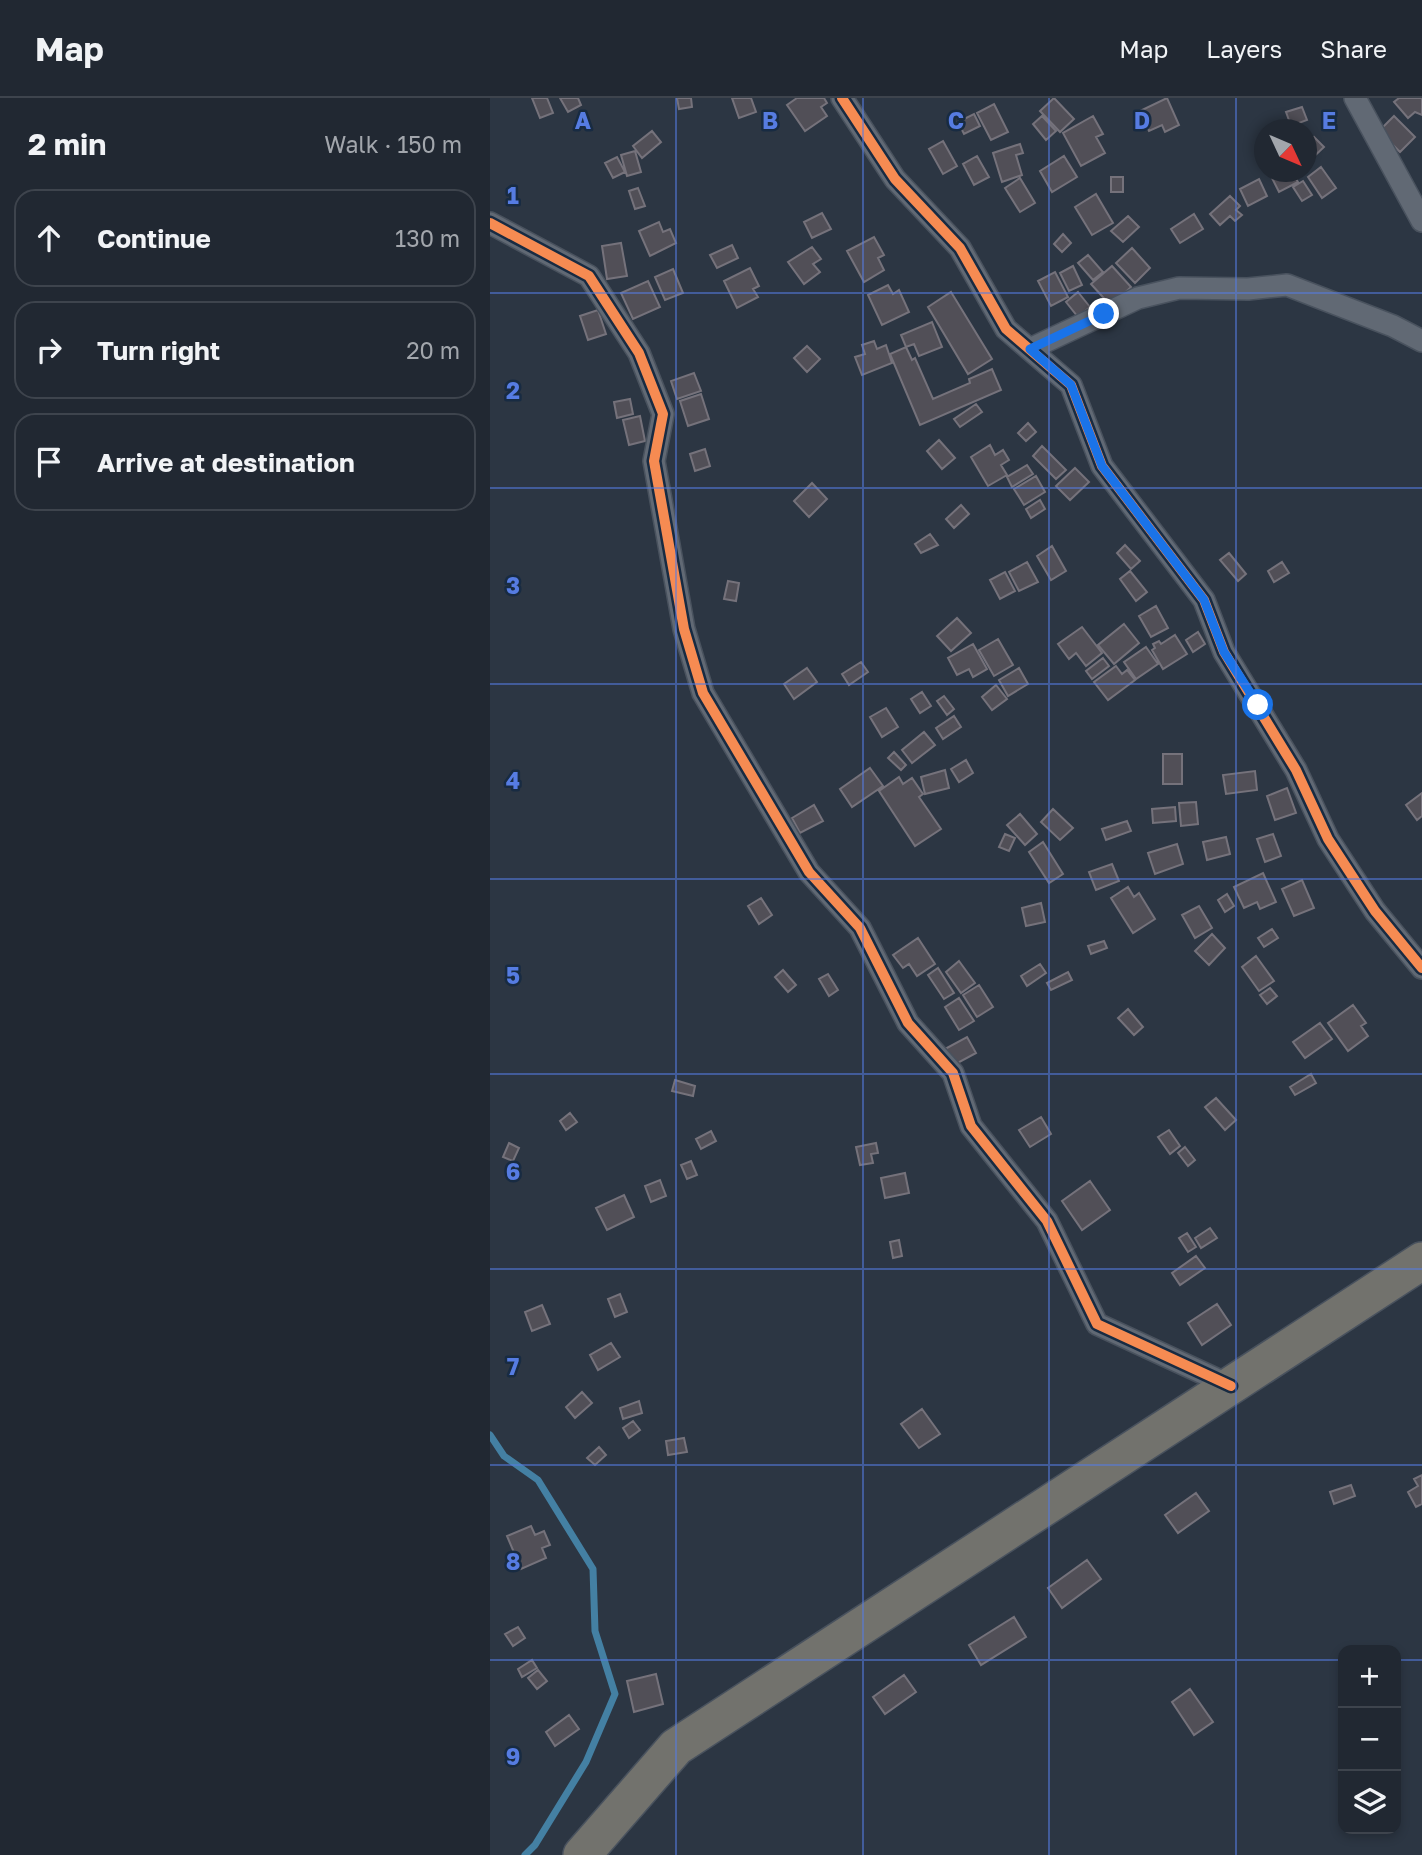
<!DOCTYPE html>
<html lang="en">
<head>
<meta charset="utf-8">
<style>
  body { margin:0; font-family:"Golos Text",sans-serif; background:#2d343e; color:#f1f3f6 }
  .controls { position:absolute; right:21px; bottom:21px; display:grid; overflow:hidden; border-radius:14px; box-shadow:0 4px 10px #0003 }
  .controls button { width:63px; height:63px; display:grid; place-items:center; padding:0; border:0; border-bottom:2px solid #3e444d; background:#212832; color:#f1f3f6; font:35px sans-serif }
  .compass { position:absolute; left:764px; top:21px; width:63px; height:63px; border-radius:50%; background:#212832; box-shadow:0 4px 10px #0003; rotate:134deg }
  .stop { position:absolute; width:21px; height:21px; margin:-16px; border:5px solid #1a73e8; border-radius:50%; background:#fff }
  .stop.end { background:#1a73e8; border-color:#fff; box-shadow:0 2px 7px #0008 }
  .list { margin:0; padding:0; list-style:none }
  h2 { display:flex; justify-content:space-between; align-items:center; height:91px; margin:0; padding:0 28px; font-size:30px }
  h2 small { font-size:23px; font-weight:400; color:#a2a6ac }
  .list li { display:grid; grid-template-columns:46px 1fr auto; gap:21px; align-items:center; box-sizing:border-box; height:98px; margin:0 14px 14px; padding:0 14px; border:2px solid #3e444d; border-radius:21px }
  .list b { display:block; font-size:26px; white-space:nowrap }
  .list em { font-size:23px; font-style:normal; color:#a2a6ac }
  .icon { flex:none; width:38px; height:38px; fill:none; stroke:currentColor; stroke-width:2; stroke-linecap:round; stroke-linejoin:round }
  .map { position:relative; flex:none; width:932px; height:1757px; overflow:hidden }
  header { display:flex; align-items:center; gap:42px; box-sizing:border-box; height:98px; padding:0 35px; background:#212832; border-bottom:2px solid #3e444d }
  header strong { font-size:33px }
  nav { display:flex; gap:38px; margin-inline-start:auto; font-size:24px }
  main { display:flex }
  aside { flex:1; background:#212832 }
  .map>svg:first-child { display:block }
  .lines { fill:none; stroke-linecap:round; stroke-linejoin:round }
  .stream { stroke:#4480a3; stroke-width:7 }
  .building { fill:#514f57; stroke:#75727b; stroke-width:2 }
  .street-casing { stroke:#49525e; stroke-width:24 }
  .highway-casing { stroke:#49525e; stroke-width:40 }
  .street { stroke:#616974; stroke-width:21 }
  .highway { stroke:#72726d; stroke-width:37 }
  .cycleway-casing { stroke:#182b42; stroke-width:15 }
  .cycleway { stroke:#f68b52; stroke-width:10 }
  .route { stroke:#1a73e8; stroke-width:9 }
  .grid { fill:none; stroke:#567ce2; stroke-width:2; stroke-opacity:0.55 }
  .grid-label { font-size:23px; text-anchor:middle; font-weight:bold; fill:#567ce2; stroke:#182b42; stroke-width:5; stroke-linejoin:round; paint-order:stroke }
</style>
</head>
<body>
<header>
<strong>Map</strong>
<nav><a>Map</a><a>Layers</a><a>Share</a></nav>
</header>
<main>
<aside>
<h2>2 min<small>Walk · 150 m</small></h2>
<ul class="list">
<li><svg class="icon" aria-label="ahead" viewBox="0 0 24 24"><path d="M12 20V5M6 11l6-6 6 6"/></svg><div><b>Continue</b></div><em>130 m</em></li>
<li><svg class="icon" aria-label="right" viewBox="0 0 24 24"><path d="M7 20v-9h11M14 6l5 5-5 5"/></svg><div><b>Turn right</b></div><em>20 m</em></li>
<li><svg class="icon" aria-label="arrive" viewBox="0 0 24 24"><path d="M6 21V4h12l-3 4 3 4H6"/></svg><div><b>Arrive at destination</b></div></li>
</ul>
</aside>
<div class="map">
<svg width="932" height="1757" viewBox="0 0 932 1757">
  <rect width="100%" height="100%" fill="#2c3643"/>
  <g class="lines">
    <path class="stream" d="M0,1337L14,1358L48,1382L103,1471L105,1533L125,1596L96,1664L45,1747L35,1757"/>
  </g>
  <path class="building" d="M42,0H57L63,15L50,20Z
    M70,0H88L91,7L78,14Z
    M187,0H201L202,9L189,11Z
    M242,0H261L266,14L249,20Z
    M307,0H334L337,5L331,9L337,18L315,33L297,7Z
    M564,0L584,21L570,34L550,13Z
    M677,0L689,27L675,34L672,27L659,33L650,13Z
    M909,0H932V17L925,14L918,20L904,4Z
    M504,6L518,34L501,42L487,15Z
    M812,9L817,22L801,28L796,14Z
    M484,16L490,28L474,36L468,24Z
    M552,18L566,33L556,42L543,26Z
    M603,18L613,36L606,39L615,55L591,68L573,35Z
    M904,18L925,39L910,54L889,33Z
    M162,33L171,44L152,60L143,48Z
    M824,39L834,49L816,66V47Z
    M453,43L467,68L453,76L439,51Z
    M530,46L533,55L526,57L532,77L512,84L503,55Z
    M145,53L151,74L137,78L131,57Z
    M487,58L499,79L484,87L473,66Z
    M574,58L587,79L562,94L550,73Z
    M127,59L135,74L123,80L115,65Z
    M831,69L846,90L832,100L818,79Z
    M785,74H802L808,84L789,94L780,76Z
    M621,79H633V94H621Z
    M530,80L545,105L530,114L515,90Z
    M769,81L777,98L758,108L750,91Z
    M813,83L822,97L812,103L803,89Z
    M148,90L155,108L145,111L139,93Z
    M606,96L623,125L602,137L585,109Z
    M740,98L750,108L746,112L752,117L745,123L740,118L730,127L720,116Z
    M332,115L341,131L322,140L314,124Z
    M704,116L713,131L690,145L681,131Z
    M638,118L649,129L633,144L621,133Z
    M169,124L173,134L180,131L186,145L160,158L149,133Z
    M573,136L581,145L572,154L564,146Z
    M384,139L394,157L388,160L394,172L374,184L357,153Z
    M131,145L137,178L117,181L112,148Z
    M242,147L248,160L227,170L220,157Z
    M322,149L331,161L323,166L330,174L314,186L298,164Z
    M642,150L660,170L645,185L626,165Z
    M598,157L613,174L603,182L588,165Z
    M583,168L592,187L579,193L570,175Z
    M622,168L641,189L621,208L601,186Z
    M260,170L269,188L263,191L268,199L247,210L234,183Z
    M183,171L193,195L175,202L165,179Z
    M565,174L578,199L561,208L548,183Z
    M158,183L170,209L143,221L131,195Z
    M398,187L403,196L409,192L419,214L392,227L378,197Z
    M461,194L502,261L478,276L438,209Z
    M588,194L600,209L588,219L576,204Z
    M108,212L116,236L98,242L90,218Z
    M442,224L452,249L429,258L424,246L416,249L411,237Z
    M384,243L387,251L396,247L402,265L372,277L365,259L375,256L372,247Z
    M317,248L330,261L317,274L304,260Z
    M416,249L422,262L425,260L443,301L480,285L479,281L502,271L511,292L430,327L400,256Z
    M204,275L211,293L187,301L181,283Z
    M211,296L219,321L198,328L190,303Z
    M140,301L143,316L127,320L124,304Z
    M486,306L492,314L470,329L464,321Z
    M150,318L155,343L139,347L133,322Z
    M538,325L546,334L536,343L528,335Z
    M449,342L465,360L452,371L437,353Z
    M500,347L505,357L513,352L519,362L511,367L517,377L498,388L481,359Z
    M552,348L576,372L566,381L543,358Z
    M215,351L220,368L205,373L200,356Z
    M537,367L543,376L522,389L517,379Z
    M585,370L599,384L580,402L566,388Z
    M546,378L555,394L534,407L524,391Z
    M322,385L337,401L319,419L304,403Z
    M550,402L555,411L541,420L536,411Z
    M471,407L479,416L464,430L456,421Z
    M440,436L448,447L431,455L425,446Z
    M635,447L650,463L641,471L627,455Z
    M562,448L576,473L561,482L547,458Z
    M739,455L756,476L748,483L730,462Z
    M537,464L548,484L529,493L519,474Z
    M792,464L799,475L784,484L778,473Z
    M640,473L657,494L646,503L630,481Z
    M515,474L525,493L510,501L500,482Z
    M238,483L249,485L246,503L234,501Z
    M666,508L678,530L661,539L649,518Z
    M467,520L481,535L461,553L447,538Z
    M634,526L649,545L624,566L608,547Z
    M592,529L612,555L596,568L586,555L579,561L568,546Z
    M708,534L715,546L703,554L696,542Z
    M685,537L697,556L673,571L662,552L665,550L663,546L669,543L671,546Z
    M508,541L523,567L504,578L489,552Z
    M483,546L497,571L483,579L479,571L467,577L458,560Z
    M656,549L668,566L646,581L634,564Z
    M613,560L619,568L602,581L596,573Z
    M371,564L378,574L359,587L352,576Z
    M626,568L632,576L637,572L645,582L618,602L604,584Z
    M317,570L327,584L304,601L294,586Z
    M529,570L538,586L518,598L509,582Z
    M506,587L517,601L502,612L492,599Z
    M432,594L441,608L430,615L421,601Z
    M454,598L464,611L457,617L447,603Z
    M396,610L408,629L392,639L380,619Z
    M464,618L471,629L453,641L446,630Z
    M434,634L445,647L422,665L412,652Z
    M404,654L416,667L411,672L398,660Z
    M673,656H692V686H673Z
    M476,662L483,675L469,684L461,671Z
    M380,670L393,688L362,709L350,691Z
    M455,672L459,690L435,696L431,679Z
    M765,673L767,692L736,696L733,677Z
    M409,679L413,686L422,680L433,696L429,699L451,731L425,748L389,693Z
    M797,690L806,715L785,722L777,698Z
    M932,695V718L927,722L916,707Z
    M706,704L708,726L691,728L689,705Z
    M324,707L333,723L310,735L302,720Z
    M685,709L686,723L663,725L662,711Z
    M563,711L583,730L570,742L551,724Z
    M530,716L547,736L535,747L517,727Z
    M637,723L641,733L616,742L612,731Z
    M515,736L525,740L519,753L509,749Z
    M783,736L791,758L775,764L767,741Z
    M736,739L740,756L717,762L713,744Z
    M553,744L573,776L559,785L539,754Z
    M687,746L693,766L665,776L658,755Z
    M622,766L629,783L606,792L599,774Z
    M773,775L786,804L770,811L767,804L754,810L744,789Z
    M812,782L824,810L804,818L792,791Z
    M638,789L644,799L649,795L665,821L643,835L621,800Z
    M737,796L744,808L735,814L728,802Z
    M271,800L282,817L269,826L258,808Z
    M551,805L555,824L536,828L532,810Z
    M709,808L722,830L705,840L692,817Z
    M782,831L788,840L774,849L768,840Z
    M722,836L735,850L719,867L705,853Z
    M428,840L445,866L427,878L419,866L413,870L403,857Z
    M614,843L617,850L601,856L598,848Z
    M766,858L784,883L769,893L752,869Z
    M469,863L485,885L471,895L456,874Z
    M550,866L556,875L537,888L531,878Z
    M448,870L464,895L454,901L438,877Z
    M293,872L306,887L298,894L285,879Z
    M578,874L582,882L561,892L557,885Z
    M338,876L348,892L339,898L329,881Z
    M489,887L503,909L487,919L473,897Z
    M780,890L787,898L777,906L770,897Z
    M469,900L484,923L469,932L455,909Z
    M863,907L876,925L871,928L878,938L858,953L838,925Z
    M638,911L653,929L644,937L628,920Z
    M830,925L842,941L815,960L803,944Z
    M477,939L486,955L464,967L455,951Z
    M821,976L826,985L805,997L800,989Z
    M185,982L205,988L203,998L182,993Z
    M726,1000L746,1022L735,1032L715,1009Z
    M80,1015L87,1024L76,1032L70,1023Z
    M551,1019L561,1036L540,1049L529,1032Z
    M679,1032L690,1048L680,1056L668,1039Z
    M221,1033L226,1043L211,1051L206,1041Z
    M19,1045L29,1050L23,1063L13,1059Z
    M386,1045L388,1055L381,1056L383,1065L370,1067L366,1049Z
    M695,1049L705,1062L698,1068L688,1055Z
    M201,1063L207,1077L197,1081L191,1067Z
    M415,1075L419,1095L395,1100L391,1080Z
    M170,1082L176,1098L161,1104L155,1088Z
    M600,1083L620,1112L592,1132L572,1103Z
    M134,1097L144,1119L117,1132L106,1110Z
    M720,1130L727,1140L711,1150L705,1140Z
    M697,1135L706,1149L698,1154L689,1140Z
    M409,1142L412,1158L403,1160L400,1144Z
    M706,1158L715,1170L690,1187L682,1175Z
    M130,1196L137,1214L125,1219L118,1201Z
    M727,1206L741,1227L712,1247L698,1225Z
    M52,1207L60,1226L42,1233L35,1214Z
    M121,1245L130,1259L108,1272L100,1257Z
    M92,1294L102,1305L85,1320L76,1309Z
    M149,1303L152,1315L133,1321L130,1310Z
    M432,1311L450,1336L429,1350L411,1326Z
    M143,1323L150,1332L139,1340L133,1330Z
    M194,1340L197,1354L178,1357L176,1343Z
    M109,1349L116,1357L105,1367L97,1360Z
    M932,1377V1406L926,1409L918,1394L928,1388L924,1381Z
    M861,1387L865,1398L844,1406L840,1394Z
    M706,1395L719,1413L688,1435L675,1417Z
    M41,1428L45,1437L54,1433L60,1447L52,1450L56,1460L31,1471L17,1438Z
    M597,1462L611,1481L572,1510L558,1490Z
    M524,1519L536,1539L491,1567L479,1547Z
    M28,1529L35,1540L23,1548L15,1536Z
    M42,1562L47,1570L32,1579L28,1571Z
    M48,1572L57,1583L47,1591L38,1580Z
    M166,1576L173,1606L144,1614L137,1583Z
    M414,1577L426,1594L395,1616L383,1599Z
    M700,1591L723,1624L704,1637L682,1604Z
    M79,1617L89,1631L65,1648L56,1634Z"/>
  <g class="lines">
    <defs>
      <path id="street" d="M352,0L405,81L470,150L516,231L581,287L612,368L714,502L734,554L806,672L838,741L885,813L932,870
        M865,0L932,123
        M0,125L99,178L149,255L173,316L164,363L194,531L213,595L319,774L370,830L418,925L463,975L481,1028L557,1123L607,1226L741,1288
        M540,251L648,200L689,190L758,191L797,187L903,228L932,243"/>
      <path id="highway" d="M92,1757L186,1649L932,1163"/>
    </defs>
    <use href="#street" class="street-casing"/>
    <use href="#highway" class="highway-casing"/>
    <use href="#street" class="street"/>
    <use href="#highway" class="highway"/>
    <defs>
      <path id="cycleway" d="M352,0L405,81L470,150L516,231L581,287L612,368L714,502L734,554L806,672L838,741L885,813L932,870
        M0,125L99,178L149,255L173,316L164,363L194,531L213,595L319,774L370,830L418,925L463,975L481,1028L557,1123L607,1226L741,1288"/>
    </defs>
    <use href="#cycleway" class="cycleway-casing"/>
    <use href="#cycleway" class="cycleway"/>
  </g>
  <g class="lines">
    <path class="route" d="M614,216L540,251L581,287L612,368L714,502L734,554L768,607"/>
  </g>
  <path class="grid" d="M186,0V1757M373,0V1757M559,0V1757M746,0V1757M0,195H932M0,390H932M0,586H932M0,781H932M0,976H932M0,1171H932M0,1367H932M0,1562H853M906,1562H932"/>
  <g class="grid-label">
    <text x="93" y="31">A</text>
    <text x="280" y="31">B</text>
    <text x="466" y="31">C</text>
    <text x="652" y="31">D</text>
    <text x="839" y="31">E</text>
    <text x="23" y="106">1</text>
    <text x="23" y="301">2</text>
    <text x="23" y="496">3</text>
    <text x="23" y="691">4</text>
    <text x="23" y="886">5</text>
    <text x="23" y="1082">6</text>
    <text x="23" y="1277">7</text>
    <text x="23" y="1472">8</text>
    <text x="23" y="1667">9</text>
  </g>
</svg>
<div class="controls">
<button>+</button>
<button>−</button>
<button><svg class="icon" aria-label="layers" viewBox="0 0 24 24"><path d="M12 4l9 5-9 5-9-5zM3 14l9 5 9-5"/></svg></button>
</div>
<svg class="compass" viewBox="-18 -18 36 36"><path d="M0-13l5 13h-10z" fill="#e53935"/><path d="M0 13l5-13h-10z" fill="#a2a6ac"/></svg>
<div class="stop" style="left:768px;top:607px"></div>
<div class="stop end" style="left:614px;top:216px"></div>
</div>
</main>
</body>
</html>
